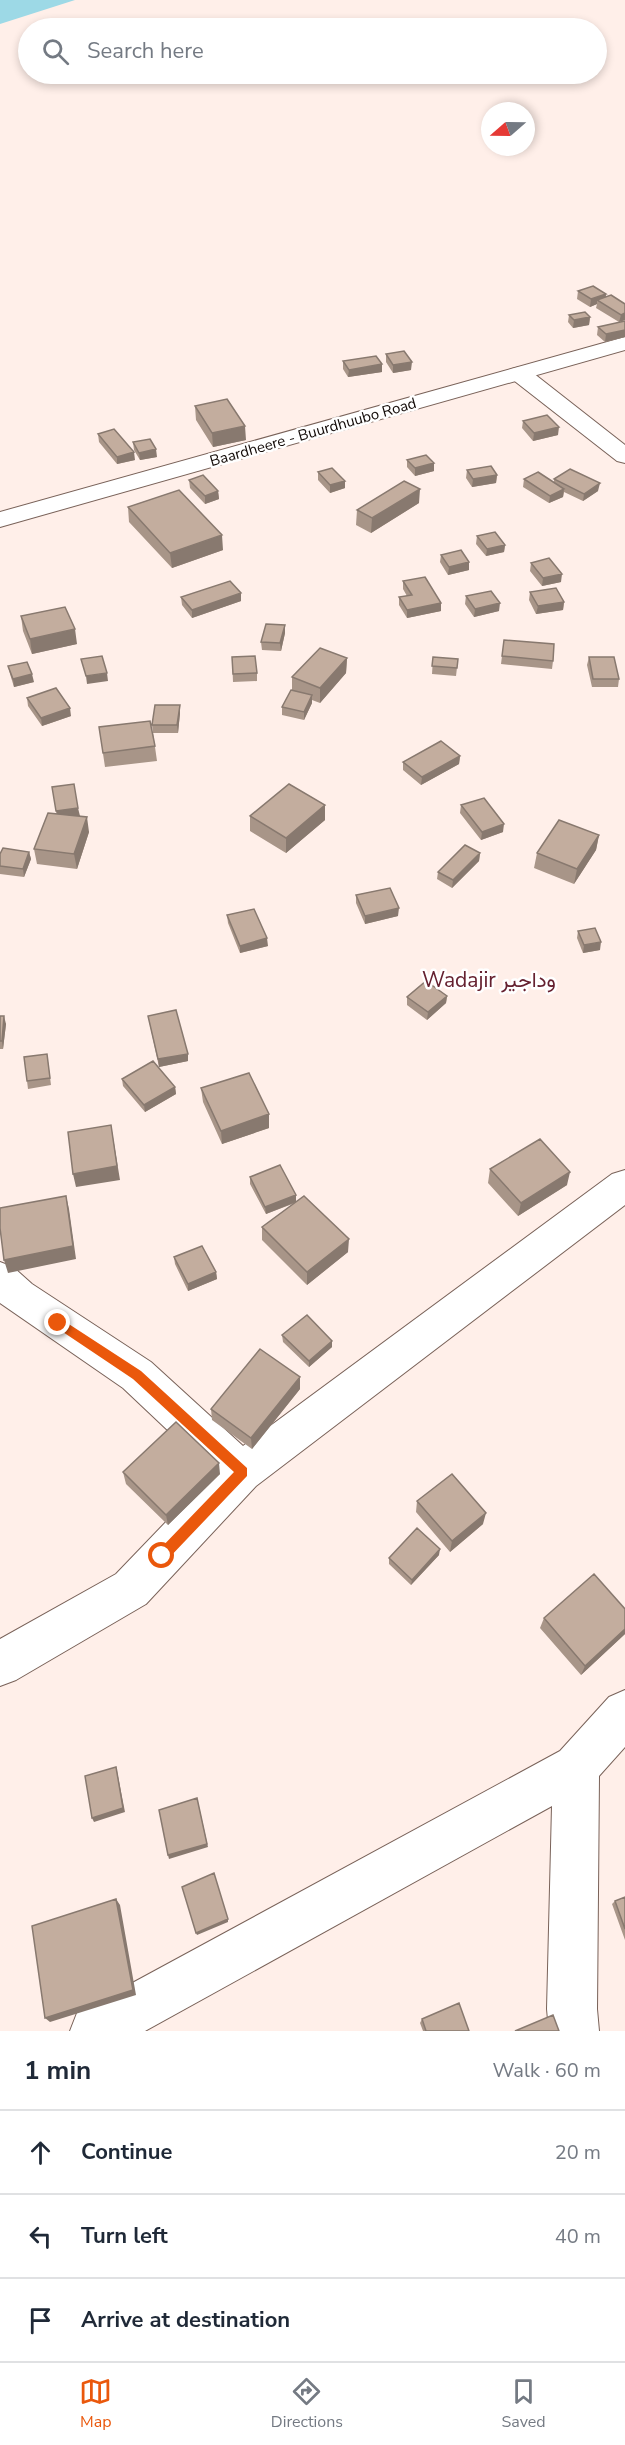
<!DOCTYPE html>
<html lang="en">
<head>
<meta charset="utf-8">
<style>
  body { margin:0; font-family:"Nunito Sans",Vazirmatn,sans-serif; background:#f2f2f3; color:#1f2937 }
  .compass { position:absolute; left:481px; top:102px; width:54px; height:54px; border-radius:50%; background:#fff; box-shadow:0 3px 9px #0003; rotate:250deg }
  .stop { position:absolute; width:18px; height:18px; margin:-14px; border:4px solid #ea580c; border-radius:50%; background:#fff }
  .stop.end { background:#ea580c; border-color:#fff; box-shadow:0 2px 6px #0008 }
  .list { margin:0; padding:0; list-style:none }
  h2 { display:flex; justify-content:space-between; align-items:center; height:78px; margin:0; padding:0 24px; font-size:26px }
  h2 small { font-size:20px; font-weight:400; color:#747a83 }
  .list li { display:grid; grid-template-columns:39px 1fr auto; gap:18px; align-items:center; box-sizing:border-box; height:84px; padding:0 24px; border-top:2px solid #e0e1e3 }
  .list b { display:block; font-size:22px; white-space:nowrap }
  .list em { font-size:20px; font-style:normal; color:#747a83 }
  .icon { flex:none; width:33px; height:33px; fill:none; stroke:currentColor; stroke-width:2; stroke-linecap:round; stroke-linejoin:round }
  .map { position:relative; flex:none; width:625px; height:2031px; overflow:hidden }
  .search { position:absolute; background:#fff; box-shadow:0 3px 9px #0003; left:18px; right:18px; top:18px; height:66px; display:flex; align-items:center; gap:15px; box-sizing:border-box; padding:0 21px; border-radius:33px; color:#747a83; font-size:22px }
  .sheet { height:330px; background:#fff }
  nav { display:flex; justify-content:space-around; align-items:center; box-sizing:border-box; height:84px; border-top:2px solid #e0e1e3; background:#fff; font-size:16px; color:#747a83 }
  nav a { display:grid; justify-items:center; gap:3px }
  nav .on { color:#ea580c }
  .map>svg:first-child { display:block }
  .water { fill:#9dd9e6 }
  .lines { fill:none; stroke-linecap:round; stroke-linejoin:round }
  .minor-casing { stroke:#796259; stroke-width:2 }
  .secondary-casing { stroke:#796259; stroke-width:2 }
  .minor { fill:#fff; fill-rule:evenodd }
  .secondary { fill:#fff; fill-rule:evenodd }
  .wall { fill:#a89588 }
  .shaded-wall { fill:#88796f }
  .building { fill:#c3ad9e; stroke:#88796f; stroke-width:1.5 }
  .route { fill:#ea580c }
  .labels { text-anchor:middle; dominant-baseline:central; stroke-width:5; stroke-linejoin:round; paint-order:stroke }
  .far-street-label { font-size:15px; fill:#110906; stroke:#fff }
  .quarter-label { font-size:21px; fill:#65202f; stroke:#fff }
</style>
</head>
<body>
<div class="map">
<svg width="625" height="2031" viewBox="0 0 625 2031">
  <rect width="100%" height="100%" fill="#ffefe9"/>
  <path class="water" d="M0,0H75L0,24Z"/>
  <g class="lines">
    <defs>
      <path id="minor" d="M520,367L528,369L625,445V463L617,461L512,379L509,374L512,369Z
        M625,1170V1205L256,1486L146,1604L16,1680L0,1686V1639L116,1574L213,1473L123,1388L0,1303V1262L13,1267L32,1284L151,1362L243,1446L612,1174Z
        M625,1690V1747L599,1776L597,2009L599,2031H549L547,2009L552,1806L145,2031H70L77,2013L560,1751L609,1697Z"/>
      <path id="secondary" d="M625,337V350L0,527V512Z"/>
    </defs>
    <use href="#minor" class="minor-casing"/>
    <use href="#secondary" class="secondary-casing"/>
    <use href="#minor" class="minor"/>
    <use href="#secondary" class="secondary"/>
  </g>
  <path class="wall" d="M578,291L606,294V297L625,304V320L619,322L596,308L597,304L590,307L577,299Z
    M569,315L590,317L589,325L573,328L568,322Z
    M625,321V337L605,342L597,335L598,327Z
    M386,354L411,370L393,373L386,362Z
    M343,361L382,372L348,377L343,369Z
    M195,406L246,440L213,447L196,420Z
    M523,421L558,435L533,441L522,428Z
    M98,434L135,460L117,464L99,442Z
    M133,442L157,457L140,460L134,450Z
    M407,460L434,471L415,476L407,467Z
    M467,470L497,475L496,483L472,487L466,478Z
    M318,472L345,488L330,493L318,480Z
    M524,479L554,482V479L598,491L583,501L564,492L563,497L549,503L523,487Z
    M189,480L218,491L219,499L205,504L190,488Z
    M419,503L371,533L356,525L357,510Z
    M128,507L223,550L172,568L129,522Z
    M477,536L505,545L504,552L486,556L476,544Z
    M441,555L469,570L448,575L440,562Z
    M531,563L561,582L542,586L530,571Z
    M403,581L441,603V611L407,618L399,605V597L407,596L403,589Z
    M530,592L564,602L563,610L536,614L529,600Z
    M466,596L499,611L474,617L465,604Z
    M181,597L241,601L192,618L182,605Z
    M21,616L77,644L32,654L23,631Z
    M285,625V633L281,651L262,650L261,642Z
    M504,640L553,661L552,669L501,664Z
    M232,657L257,673V681L233,682Z
    M433,657L458,659L456,676L432,674Z
    M589,657L619,679L618,687H592L587,665Z
    M347,658L346,673L320,703L312,700V703L304,720L282,715V707L292,691V677Z
    M8,666L34,682L14,687L10,674Z
    M27,698L71,716L42,726L28,706Z
    M180,705V713L178,733H153L157,761L105,767L99,727L153,733L152,725Z
    M460,756L459,764L421,785L403,770V762Z
    M52,787L80,816H77L89,832L77,869L37,864L34,849L57,814Z
    M461,805L503,832L481,840L460,813Z
    M250,816L325,820L286,853L250,831Z
    M599,835L596,850L574,884L534,868L537,853Z
    M29,852L31,859L24,877L0,874V854Z
    M480,853L479,861L452,888L437,879L438,872Z
    M356,895L398,916L365,924L356,903Z
    M227,915L268,946L240,953L228,923Z
    M578,931L600,950L583,953L577,938Z
    M447,996L446,1003L427,1020L407,1005V997Z
    M0,1016L6,1024L3,1049H0Z
    M148,1016L188,1061L159,1067Z
    M47,1054L51,1085L28,1089L27,1081Z
    M122,1079L175,1087L176,1094L145,1112L123,1086Z
    M201,1088L269,1128L222,1144L203,1102Z
    M490,1169L567,1185L518,1216L488,1183Z
    M250,1177L296,1201L348,1252L307,1285L262,1240V1227L295,1203L266,1214L250,1184Z
    M174,1257L216,1272L217,1279L188,1291L175,1264Z
    M282,1335L332,1341V1347L309,1367L283,1342Z
    M300,1389L252,1449L212,1420L211,1409Z
    M123,1472L220,1474L168,1525L126,1484Z
    M417,1501L483,1524L450,1552L416,1512Z
    M439,1555L411,1585L389,1564V1558Z
    M625,1609V1634L581,1675L540,1628L544,1618Z
    M625,1897V1940L612,1904L615,1901Z
    M422,2019L469,2031H423L420,2023Z"/>
  <path class="shaded-wall" d="M606,294L605,301L597,300V304L590,307L591,299Z
    M625,313V320L619,322L621,315Z
    M590,317L589,325L573,328L574,320Z
    M625,330V337L605,342L606,334Z
    M412,362L411,370L393,373V365Z
    M382,364V372L348,377L349,370Z
    M245,426L246,440L213,447L212,433Z
    M559,427L558,435L533,441L534,433Z
    M156,449L157,457L140,460L139,453Z
    M134,452L135,460L117,464V457Z
    M434,463V471L415,476V468Z
    M497,475L496,483L472,487L473,479Z
    M345,481V488L330,493V485Z
    M600,483L598,491L583,501L584,494Z
    M420,489L419,503L371,533L372,518Z
    M564,489L563,497L549,503L550,496Z
    M218,491L219,499L205,504V496Z
    M222,535L223,550L172,568L170,553Z
    M505,545L504,552L486,556L487,549Z
    M469,562V570L448,575L449,567Z
    M562,574L561,582L542,586L543,578Z
    M241,593V601L192,618V610Z
    M564,602L563,610L536,614L538,606Z
    M441,603V611L407,618V610Z
    M500,603L499,611L474,617L475,609Z
    M285,625V633L281,651L280,643Z
    M75,629L77,644L32,654L30,639Z
    M347,658L346,673L320,703V688Z
    M107,673L108,681L87,684L86,676Z
    M32,674L34,682L14,687L13,679Z
    M312,695V703L304,720V712Z
    M180,705V713L178,733L177,725Z
    M70,708L71,716L42,726L41,718Z
    M460,756L459,764L421,785L422,777Z
    M325,805V820L286,853V838Z
    M78,808L80,816L58,819L56,811Z
    M87,817L89,832L77,869L74,854Z
    M504,824L503,832L481,840L482,832Z
    M599,835L596,850L574,884L577,869Z
    M29,852L31,859L24,877L23,869Z
    M480,853L479,861L452,888L453,880Z
    M399,908L398,916L365,924V916Z
    M267,938L268,946L240,953V946Z
    M601,942L600,950L583,953L584,945Z
    M447,996L446,1003L427,1020L428,1012Z
    M4,1016L6,1024L3,1049L2,1041Z
    M188,1054V1061L159,1067L158,1059Z
    M175,1087L176,1094L145,1112L144,1105Z
    M269,1114V1128L222,1144L221,1131Z
    M111,1125L120,1180L76,1187L73,1174Z
    M570,1172L567,1185L518,1216L521,1203Z
    M296,1195V1202L266,1214L265,1207Z
    M66,1196L69,1209L76,1259L8,1273L4,1260Z
    M349,1239L348,1252L307,1285V1272Z
    M216,1272L217,1279L188,1291V1284Z
    M332,1341V1347L309,1367V1361Z
    M300,1377V1389L252,1449L251,1438Z
    M219,1463L220,1474L168,1525L166,1515Z
    M486,1513L483,1524L450,1552L452,1541Z
    M440,1549L439,1555L411,1585L412,1580Z
    M625,1629V1634L581,1675L585,1666Z
    M116,1767L117,1771L125,1812L94,1822L92,1818Z
    M198,1802L208,1847L169,1859L168,1855Z
    M116,1899L120,1905L136,1995L50,2022L45,2018Z
    M228,1919V1922L197,1935L196,1933Z"/>
  <path class="building" d="M593,286L606,294L591,299L578,291Z
    M611,295L625,304V313L621,315L597,300Z
    M585,312L590,317L574,320L569,315Z
    M625,321V330L606,334L598,327Z
    M404,351L412,362L393,365L386,354Z
    M376,356L382,364L349,370L343,361Z
    M227,399L245,426L212,433L195,406Z
    M547,415L559,427L534,433L523,421Z
    M114,429L134,452L117,457L98,434Z
    M150,439L156,449L139,453L133,442Z
    M426,455L434,463L415,468L407,460Z
    M491,466L497,475L473,479L467,470Z
    M332,468L345,481L330,485L318,472Z
    M570,469L600,483L584,494L554,479Z
    M538,472L564,489L550,496L524,479Z
    M203,475L218,491L205,496L189,480Z
    M404,481L420,489L372,518L357,510Z
    M179,490L222,535L170,553L128,507Z
    M495,532L505,545L487,549L477,536Z
    M461,550L469,562L449,567L441,555Z
    M549,558L562,574L543,578L531,563Z
    M425,577L441,603L407,610L399,597L412,595L403,581Z
    M230,581L241,593L192,610L181,597Z
    M556,588L564,602L538,606L530,592Z
    M491,591L500,603L475,609L466,596Z
    M65,607L75,629L30,639L21,616Z
    M266,624L285,625L280,643L261,642Z
    M504,640L554,644L553,661L502,656Z
    M320,648L347,658L320,688L292,677Z
    M102,656L107,673L86,676L81,659Z
    M255,656L257,673L233,674L232,657Z
    M433,657L458,659L457,668L432,666Z
    M589,657H614L619,679H593Z
    M27,662L32,674L13,679L8,666Z
    M56,688L70,708L41,718L27,698Z
    M291,690L312,695L304,712L282,707Z
    M155,705H180L177,725H152Z
    M150,721L155,746L103,753L99,727Z
    M441,741L460,756L422,777L403,762Z
    M74,784L78,808L56,811L52,787Z
    M289,784L325,805L286,838L250,816Z
    M484,798L504,824L482,832L461,805Z
    M48,813L87,817L74,854L34,849Z
    M559,820L599,835L577,869L537,853Z
    M465,845L480,853L453,880L438,872Z
    M3,848L29,852L23,869L0,866V854Z
    M390,888L399,908L365,916L356,895Z
    M254,909L267,938L240,946L227,915Z
    M595,928L601,942L584,945L578,931Z
    M426,981L447,996L428,1012L407,997Z
    M176,1010L188,1054L158,1059L148,1016Z
    M0,1016H4L2,1041H0Z
    M47,1054L50,1078L27,1081L24,1057Z
    M153,1061L175,1087L144,1105L122,1079Z
    M249,1073L269,1114L221,1131L201,1088Z
    M111,1125L117,1166L73,1174L68,1132Z
    M540,1139L570,1172L521,1203L490,1169Z
    M280,1165L296,1195L265,1207L250,1177Z
    M66,1196L73,1246L4,1260L0,1228V1208Z
    M304,1196L349,1239L307,1272L262,1227Z
    M202,1246L216,1272L188,1284L174,1257Z
    M307,1315L332,1341L309,1361L282,1335Z
    M260,1349L300,1377L251,1438L211,1409Z
    M176,1422L219,1463L166,1515L123,1472Z
    M452,1474L486,1513L452,1541L417,1501Z
    M417,1528L440,1549L412,1580L389,1558Z
    M594,1574L625,1609V1629L585,1666L544,1618Z
    M116,1767L123,1808L92,1818L85,1776Z
    M197,1798L207,1844L168,1855L159,1810Z
    M214,1873L228,1919L196,1933L182,1887Z
    M625,1897V1929L615,1901Z
    M116,1899L133,1990L45,2018L32,1926Z
    M459,2003L469,2031H426L422,2019Z
    M553,2015L559,2031H515Z"/>
  <path class="route" d="M58,1317L141,1371L247,1468V1476L167,1560L162,1562L158,1560L156,1556L158,1551L234,1472L133,1379L54,1326V1319Z"/>
  <g class="labels">
    <g class="far-street-label">
      <text transform="translate(313 432) rotate(-16)">Baardheere - Buurdhuubo Road</text>
    </g>
    <g class="quarter-label">
      <text x="489" y="980">Wadajir وداجير</text>
    </g>
  </g>
</svg>
<svg class="compass" viewBox="-18 -18 36 36"><path d="M0-13l5 13h-10z" fill="#e53935"/><path d="M0 13l5-13h-10z" fill="#747a83"/></svg>
<div class="stop" style="left:162px;top:1556px"></div>
<div class="stop end" style="left:58px;top:1323px"></div>
<div class="search"><svg class="icon" aria-label="search" viewBox="0 0 24 24"><circle cx="10" cy="10" r="6"/><path d="M15 15l6 6"/></svg>Search here</div>
</div>
<section class="sheet">
<h2>1 min<small>Walk · 60 m</small></h2>
<ul class="list">
<li><svg class="icon" aria-label="ahead" viewBox="0 0 24 24"><path d="M12 20V5M6 11l6-6 6 6"/></svg><div><b>Continue</b></div><em>20 m</em></li>
<li><svg class="icon" aria-label="left" viewBox="0 0 24 24"><path d="M17 20v-9H6M10 6l-5 5 5 5"/></svg><div><b>Turn left</b></div><em>40 m</em></li>
<li><svg class="icon" aria-label="arrive" viewBox="0 0 24 24"><path d="M6 21V4h12l-3 4 3 4H6"/></svg><div><b>Arrive at destination</b></div></li>
</ul>
</section>
<nav>
<a class="on"><svg class="icon" aria-label="map" viewBox="0 0 24 24"><path d="M3 6l6-2 6 2 6-2v14l-6 2-6-2-6 2zM9 4v14M15 6v14"/></svg>Map</a>
<a><svg class="icon" aria-label="directions" viewBox="0 0 24 24"><path d="M12 3l9 9-9 9-9-9zM9 14v-3h6M13 9l2 2-2 2"/></svg>Directions</a>
<a><svg class="icon" aria-label="saved" viewBox="0 0 24 24"><path d="M7 4h10v16l-5-4-5 4z"/></svg>Saved</a>
</nav>
</body>
</html>
